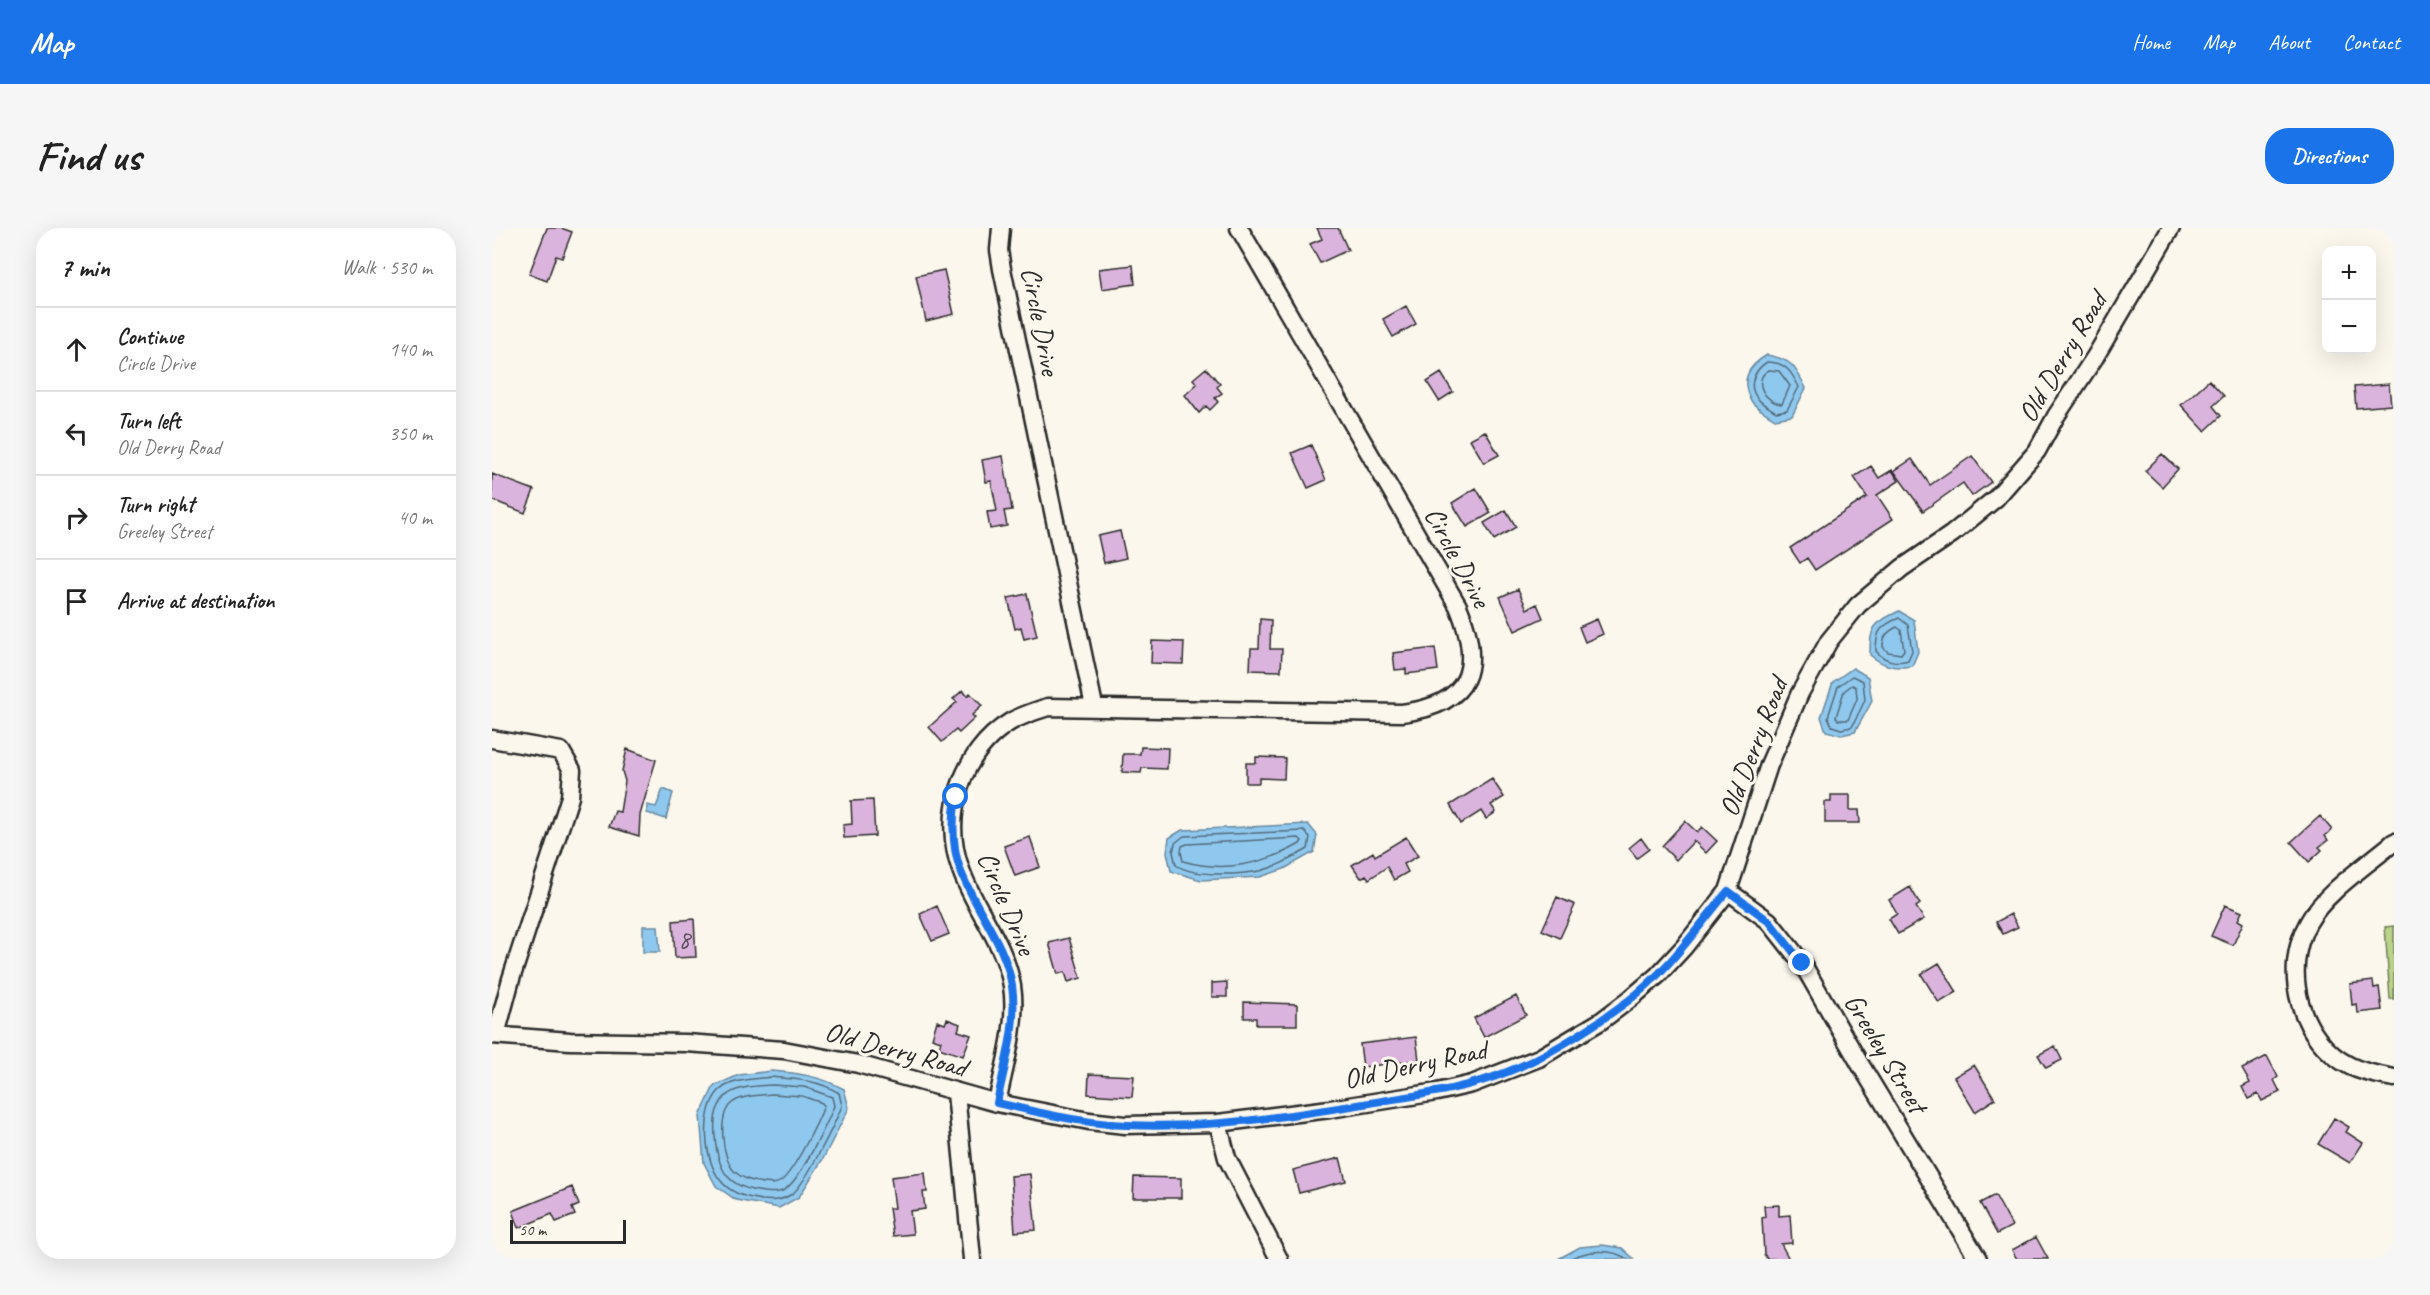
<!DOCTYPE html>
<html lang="en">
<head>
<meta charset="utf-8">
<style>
  body { margin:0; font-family:Caveat,sans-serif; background:#f6f6f6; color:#222 }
  .controls { position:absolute; right:18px; top:18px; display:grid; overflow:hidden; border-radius:12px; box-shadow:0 6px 24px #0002 }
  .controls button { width:54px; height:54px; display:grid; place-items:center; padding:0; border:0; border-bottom:2px solid #e0e0e0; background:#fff; color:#222; font:30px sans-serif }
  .scale { position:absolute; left:18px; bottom:15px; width:116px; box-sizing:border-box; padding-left:6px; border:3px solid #2b2b2b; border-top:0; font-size:16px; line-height:21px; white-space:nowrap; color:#2b2b2b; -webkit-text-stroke:4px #fbf7ec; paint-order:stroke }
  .stop { position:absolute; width:18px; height:18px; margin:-14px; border:4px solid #1a73e8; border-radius:50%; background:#fff }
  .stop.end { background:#1a73e8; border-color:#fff; box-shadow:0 2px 6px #0008 }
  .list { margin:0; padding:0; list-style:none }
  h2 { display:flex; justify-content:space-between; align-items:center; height:78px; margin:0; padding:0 24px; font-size:26px }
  h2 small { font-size:20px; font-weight:400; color:#767676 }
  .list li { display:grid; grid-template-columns:39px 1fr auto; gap:18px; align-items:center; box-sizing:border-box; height:84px; padding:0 24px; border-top:2px solid #e0e0e0 }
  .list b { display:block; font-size:22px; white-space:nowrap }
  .list p { margin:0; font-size:20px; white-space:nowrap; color:#767676 }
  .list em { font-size:20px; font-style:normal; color:#767676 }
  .icon { flex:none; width:33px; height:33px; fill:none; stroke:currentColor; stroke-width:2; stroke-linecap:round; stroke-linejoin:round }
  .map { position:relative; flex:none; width:1902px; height:1031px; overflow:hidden; border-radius:24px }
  header { display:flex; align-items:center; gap:36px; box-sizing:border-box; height:84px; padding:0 30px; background:#1a73e8; color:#fff }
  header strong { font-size:28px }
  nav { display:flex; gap:33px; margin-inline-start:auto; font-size:21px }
  .intro { display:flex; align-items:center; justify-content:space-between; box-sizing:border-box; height:144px; padding:0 36px }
  h1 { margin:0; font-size:42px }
  .button { padding:15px 27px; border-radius:24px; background:#1a73e8; color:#fff; font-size:21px; font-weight:700 }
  main { display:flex; gap:36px; padding:0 36px }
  aside { flex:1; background:#fff; border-radius:24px; box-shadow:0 6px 24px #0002 }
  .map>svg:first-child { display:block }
  .green { fill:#bad38a; stroke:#727f5a; stroke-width:1.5 }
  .water { fill:#8fc8ee; stroke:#6789a0; stroke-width:1.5 }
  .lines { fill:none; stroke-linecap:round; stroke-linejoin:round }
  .shore { stroke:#536a79; stroke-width:1.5 }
  .building { fill:#dbb4dd; stroke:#2b2b2b; stroke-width:1.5 }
  .minor-casing { stroke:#2b2b2b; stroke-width:21 }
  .minor { stroke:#fbf7ec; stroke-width:16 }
  .route { stroke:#1a73e8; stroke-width:8 }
  .labels { text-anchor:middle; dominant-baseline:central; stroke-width:6; stroke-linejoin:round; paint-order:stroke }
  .number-label { font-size:26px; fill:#574d58 }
  .street-label { font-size:28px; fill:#2b2b2b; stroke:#fbf7ec }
</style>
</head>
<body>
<header>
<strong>Map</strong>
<nav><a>Home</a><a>Map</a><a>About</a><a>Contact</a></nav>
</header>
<div class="intro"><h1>Find us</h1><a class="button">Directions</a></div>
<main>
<aside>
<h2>7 min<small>Walk · 530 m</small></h2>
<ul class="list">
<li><svg class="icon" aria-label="ahead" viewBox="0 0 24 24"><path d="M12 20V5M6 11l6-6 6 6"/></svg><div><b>Continue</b><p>Circle Drive</p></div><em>140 m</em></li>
<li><svg class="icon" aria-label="left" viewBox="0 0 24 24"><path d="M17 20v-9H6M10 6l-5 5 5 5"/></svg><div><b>Turn left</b><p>Old Derry Road</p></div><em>350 m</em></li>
<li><svg class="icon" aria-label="right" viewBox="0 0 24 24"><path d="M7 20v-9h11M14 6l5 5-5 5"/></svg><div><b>Turn right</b><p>Greeley Street</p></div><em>40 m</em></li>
<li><svg class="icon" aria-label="arrive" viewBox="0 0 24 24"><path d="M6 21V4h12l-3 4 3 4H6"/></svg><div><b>Arrive at destination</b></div></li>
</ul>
</aside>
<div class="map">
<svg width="1902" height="1031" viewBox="0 0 1902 1031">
  <rect width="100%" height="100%" fill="#fbf7ec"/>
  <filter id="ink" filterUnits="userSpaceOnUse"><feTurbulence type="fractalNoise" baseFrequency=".0167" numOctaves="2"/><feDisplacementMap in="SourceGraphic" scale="12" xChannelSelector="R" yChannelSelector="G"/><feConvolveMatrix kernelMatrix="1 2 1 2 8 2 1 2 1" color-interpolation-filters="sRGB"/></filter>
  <g filter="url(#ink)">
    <path class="green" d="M1902,698V771H1898L1893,699Z"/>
    <path class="water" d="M1275,127C1299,131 1303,138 1314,160L1300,188L1283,191C1276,186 1264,180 1260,174C1247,153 1256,138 1275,127Z
      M1407,383L1422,392L1426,424L1420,438C1403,441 1391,438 1378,427C1378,398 1381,396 1407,383Z
      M1361,440L1376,449L1380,473L1363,504L1349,507L1334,503L1329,489L1341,454Z
      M171,561L181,565L174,591L155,585V577L164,579Z
      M816,596L825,607L822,624L792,641L768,649L709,652L679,643L675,624L677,610L690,602Z
      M151,698H166L168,724H151Z
      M280,843C306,845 328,848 352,861L357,880L331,931L307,969L287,980L244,972L224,958L212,935L208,888L222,858L247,847Z
      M1110,1017L1130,1020L1142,1031H1066L1088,1019Z"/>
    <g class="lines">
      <path class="shore" d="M1275,134C1293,134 1299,143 1307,159L1295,182L1284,184C1279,180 1271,177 1267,172C1254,159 1262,142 1275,134Z
        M1277,142L1287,143L1298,158L1290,176C1273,175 1259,152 1277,142Z
        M1407,390L1416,397L1420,423L1416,432C1404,436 1391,432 1384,423C1384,403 1388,398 1407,390Z
        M1405,399L1409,402L1412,422L1409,426L1396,424L1391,419C1391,408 1395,404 1405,399Z
        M1360,448L1371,453L1373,472L1360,499L1349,501L1340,498L1336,489L1346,458Z
        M1360,457L1364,459L1365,471L1356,492H1346L1344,489L1352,463Z
        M812,603L818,609L816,621C800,630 785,639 768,643C746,647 702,649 684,637L681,624L683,615L692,608Z
        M807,610L810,613L808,616C773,636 731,645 691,633L689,624L690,618L695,616Z
        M279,849C303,851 326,852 347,865L350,878C343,895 313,957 300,966C289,973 282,973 270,972C255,970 239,966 229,953C212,934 208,883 227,863C239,851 264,851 279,849Z
        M280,857L312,859L340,869L342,878C335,896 311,945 297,958C290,966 281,965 272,964C236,960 226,943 223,909C222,895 222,882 232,870C242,858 266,858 280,857Z
        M280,866L310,868L330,875L332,878C326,894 302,943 289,953C283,957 278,956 272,955C261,954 250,951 242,943C230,930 225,887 240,875C250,867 268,867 280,866Z
        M1077,1031C1094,1023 1118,1019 1135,1031"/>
    </g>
    <path class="building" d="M55,0H69L80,4L70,30L64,28L55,53L37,46Z
      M825,0H846L856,22L828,35L818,16L830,11Z
      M641,37L643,56L610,61L607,41Z
      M452,42L462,86L434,93L424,48Z
      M914,78L924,96L901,109L891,91Z
      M714,140L728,156L725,159L730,165L723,170L726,174L718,182L714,178L707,185L693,167L705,156L701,151Z
      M949,145L961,164L947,173L935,154Z
      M1717,152L1732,168L1721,178L1729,188L1713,203L1689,177Z
      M1897,156L1899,177L1864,180L1862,159Z
      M993,203L1007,227L992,235L978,211Z
      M819,217L834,252L816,260L800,225Z
      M1670,226L1686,241L1670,259L1653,243Z
      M511,228L520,282L512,283L515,298L498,301L495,284L505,283L499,253L494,254L490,232Z
      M1480,228L1499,254L1480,268L1471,255L1431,283L1402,243L1420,231L1438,257Z
      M1379,238L1387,250L1400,242L1407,253L1385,267L1401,291L1323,342L1315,330L1308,335L1298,320L1375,269L1362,249Z
      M0,246L42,262L33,285L0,272Z
      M984,260L999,285L975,299L960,275Z
      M1014,282L1024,299L1002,312L992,295Z
      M628,303L634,330L612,335L606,308Z
      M1026,361L1035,381L1045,376L1051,390L1023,403L1008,369Z
      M535,366L545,408L532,411L529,399L523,401L516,370Z
      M768,391L779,392L778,421H790L789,443L758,442L759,420H767Z
      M1105,391L1111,406L1093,414L1087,399Z
      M660,413L692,414L691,436L659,435Z
      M943,420L946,442L914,446V441L903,442L901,425Z
      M471,462L475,468L478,465L490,478L480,487L483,490L467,505L464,502L450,514L437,499L465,474L461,471Z
      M649,519L676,520L675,541L650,540L649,545L630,544L631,526H648Z
      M135,521L164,532L148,587L147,608L117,599L123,583L128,584L133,553L130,543Z
      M764,529L793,530L792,551L767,550V555H754V535H764Z
      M1000,551L1012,569L999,577L1004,584L994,591L989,583L969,596L958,577Z
      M1339,567H1358V582H1367L1368,595H1333V574H1339Z
      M381,572L383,608L352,610L351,597L360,596L359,573Z
      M1828,588L1840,602L1833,608L1836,612L1827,619L1830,622L1817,634L1799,614Z
      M1193,593L1205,604L1210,599L1225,613L1214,625L1202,613L1184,632L1170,618Z
      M538,609L548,639L523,648L512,618Z
      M914,609L926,628L912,636L916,644L902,652L895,639L877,651L874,647L869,650L860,637L881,624L883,628Z
      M1149,610L1157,621L1145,630L1137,620Z
      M1418,659L1428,676L1424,679L1432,691L1406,706L1397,691L1405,686L1397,672Z
      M1065,669L1083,677L1068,710L1050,702Z
      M1733,677L1750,684L1746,692L1751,695L1741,717L1719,708Z
      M445,678L457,706L440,713L428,686Z
      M1519,686L1526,699L1511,706L1504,694Z
      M202,691L204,729L183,730L181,693Z
      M577,710L589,750L576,754L573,744L566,746L557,715Z
      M1447,735L1465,764L1447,775L1429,746Z
      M1881,753L1882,760L1887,759L1890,782L1866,785L1865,776L1860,777L1858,756Z
      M735,754V769H720V755Z
      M1024,768L1034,787L992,809L982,790Z
      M752,774L805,776V797H764V790H752Z
      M455,791L468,796L466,803L479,807L471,828L447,820L449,813L440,810L445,793L453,796Z
      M924,809L927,832L871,839L868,816Z
      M1563,818L1570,832L1554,840L1546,827Z
      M1775,828L1786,849L1782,852L1788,864L1770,873L1766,866L1756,871L1750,859L1758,855L1750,841Z
      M1482,837L1503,871L1483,884L1462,849Z
      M597,846L642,848L640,869L596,866Z
      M1842,890L1857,899L1854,904L1871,915L1858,935L1826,916Z
      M848,930L854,953L807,965L801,942Z
      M433,945L435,964H431L433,981L418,983L421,1006L401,1008L397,980H403L399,949Z
      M538,946L544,1002L523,1004L519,948Z
      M642,949L689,950V970H641Z
      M80,959L87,977L80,980L83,987L64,994L60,986L27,1000L21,983Z
      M1503,967L1520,998L1505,1006L1488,975Z
      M1287,977V988L1298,987L1300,1015L1289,1016L1297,1031H1275L1272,1026L1270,990L1273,989L1272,978Z
      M1544,1009L1556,1031H1525L1520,1022Z"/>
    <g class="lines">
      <defs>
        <path id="minor" d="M509,0L507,22L510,41L602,478
          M0,511L69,523L80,542L78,569L19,751L4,807
          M1902,614C1875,637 1833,664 1816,695C1789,743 1808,813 1858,838C1872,845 1887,847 1902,850
          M1236,663L1277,693L1310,735L1368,836L1486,1031
          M0,807L78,813L194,815L292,822L366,836L505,875L597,893L633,897L726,895L838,881L945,864L980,856L1047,830L1109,793L1138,771L1166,747L1192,719L1236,663L1277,537L1308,465L1337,413L1366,377L1410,340L1460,306L1504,270L1545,223L1564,188L1603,129L1679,0
          M464,865L480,1031
          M505,875C512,838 526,796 520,758C513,715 483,682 469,642C449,589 469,524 518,494C530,487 543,483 556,479L910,485C980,476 991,439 966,378L747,0
          M726,895L735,930L787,1031"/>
      </defs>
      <use href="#minor" class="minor-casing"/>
      <use href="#minor" class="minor"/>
    </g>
  </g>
  <g class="lines" filter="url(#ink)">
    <path class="route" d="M464,569C460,594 460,618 468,641C483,682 513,714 520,758C526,796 512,838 505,875C547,884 591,896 635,897C716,901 798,888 878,875C924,867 971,862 1015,844C1058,827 1098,801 1136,773C1176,743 1204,701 1236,663L1277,693L1310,735"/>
  </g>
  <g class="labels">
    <g class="number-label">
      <text x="192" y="711">8</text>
    </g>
    <g class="street-label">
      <text transform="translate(549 93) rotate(79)">Circle Drive</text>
      <text transform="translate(1570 129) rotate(-59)">Old Derry Road</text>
      <text transform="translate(966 329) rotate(62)">Circle Drive</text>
      <text transform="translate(1261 519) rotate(-69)">Old Derry Road</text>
      <text transform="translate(515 675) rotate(67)">Circle Drive</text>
      <text transform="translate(404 821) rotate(15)">Old Derry Road</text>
      <text transform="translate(1394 825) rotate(59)">Greeley Street</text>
      <text transform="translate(923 836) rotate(-12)">Old Derry Road</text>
    </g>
  </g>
</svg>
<div class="controls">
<button>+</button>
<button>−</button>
</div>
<div class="scale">50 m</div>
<div class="stop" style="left:464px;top:569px"></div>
<div class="stop end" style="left:1310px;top:735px"></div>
</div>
</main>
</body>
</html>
